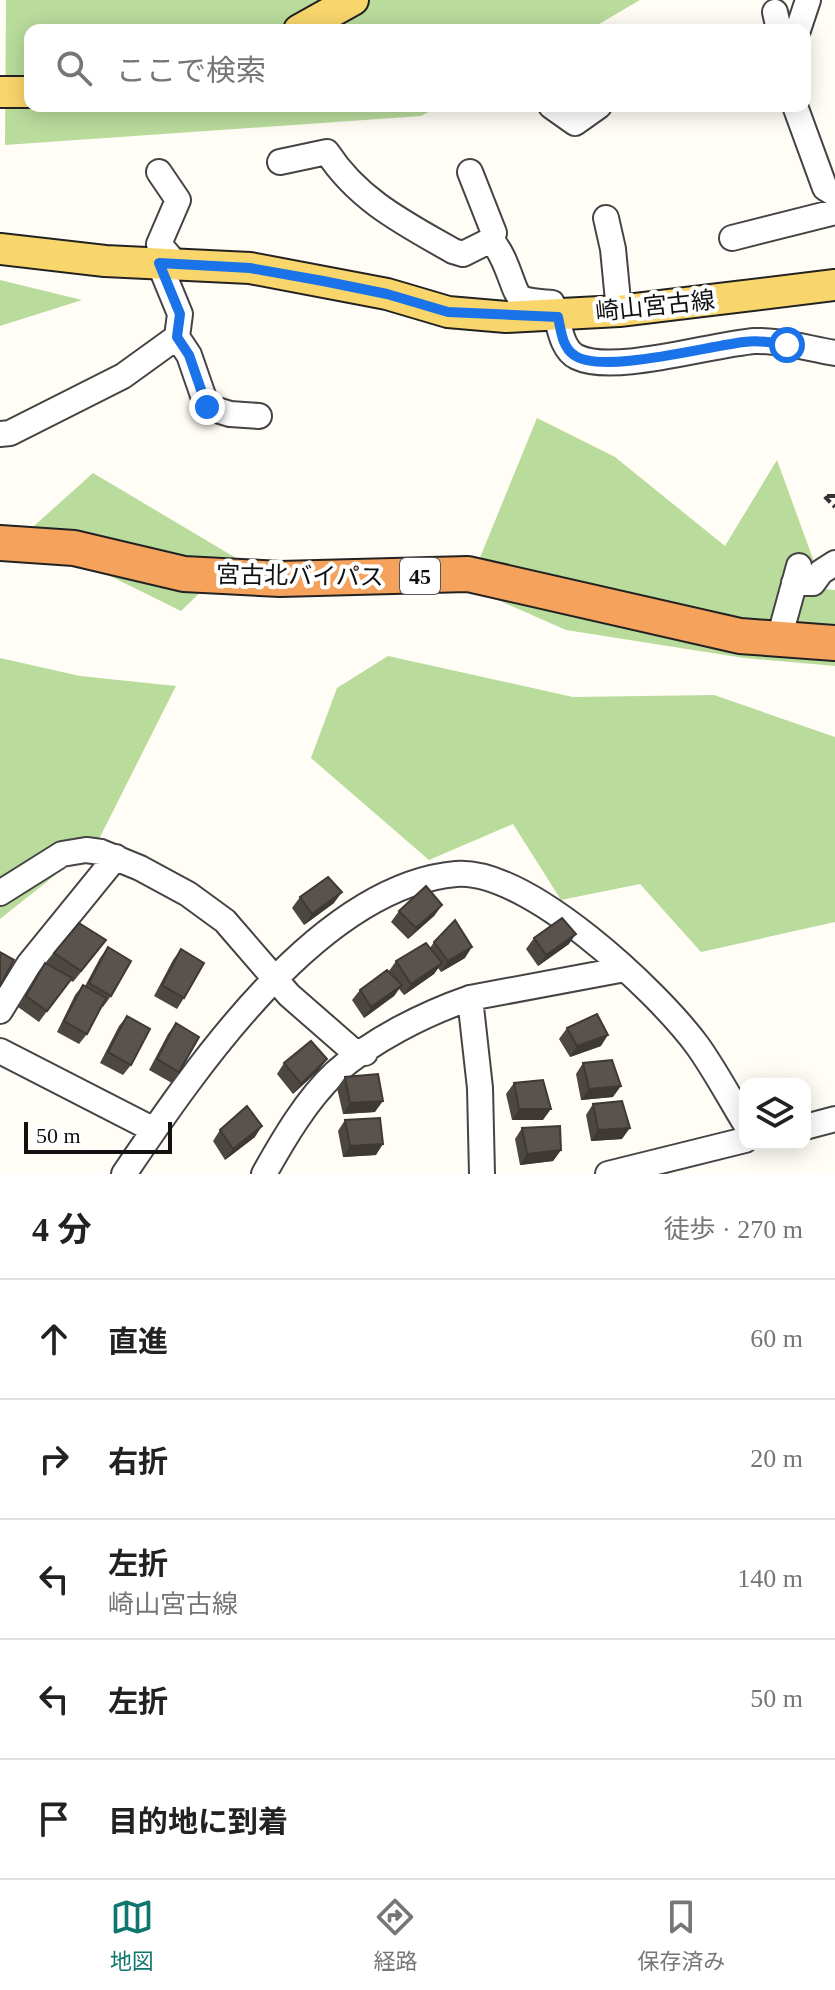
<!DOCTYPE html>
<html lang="ja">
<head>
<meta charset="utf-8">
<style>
  body { margin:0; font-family:"Times New Roman","Noto Sans JP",serif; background:#f6f6f6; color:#222 }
  .controls { position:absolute; right:24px; bottom:24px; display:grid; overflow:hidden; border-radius:16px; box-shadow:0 4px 20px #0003 }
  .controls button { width:72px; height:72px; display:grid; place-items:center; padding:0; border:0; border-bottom:2px solid #e0e0e0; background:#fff; color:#222; font:40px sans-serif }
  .scale { position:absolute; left:24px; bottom:20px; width:148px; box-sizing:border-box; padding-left:8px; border:4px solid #111; border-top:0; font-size:22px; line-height:28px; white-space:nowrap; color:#111; -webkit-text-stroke:6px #fff; paint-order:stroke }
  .stop { position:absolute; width:24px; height:24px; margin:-18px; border:6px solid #1a73e8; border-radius:50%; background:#fff }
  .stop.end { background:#1a73e8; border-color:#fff; box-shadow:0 2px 8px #0008 }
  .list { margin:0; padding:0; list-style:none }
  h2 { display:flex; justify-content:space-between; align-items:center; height:104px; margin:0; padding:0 32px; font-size:34px }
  h2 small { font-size:26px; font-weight:400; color:#767676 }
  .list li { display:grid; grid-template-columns:52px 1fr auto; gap:24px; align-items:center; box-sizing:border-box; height:120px; padding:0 32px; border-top:2px solid #e0e0e0 }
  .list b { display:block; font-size:30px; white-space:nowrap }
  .list p { margin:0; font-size:26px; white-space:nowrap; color:#767676 }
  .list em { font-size:26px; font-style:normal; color:#767676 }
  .icon { flex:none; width:44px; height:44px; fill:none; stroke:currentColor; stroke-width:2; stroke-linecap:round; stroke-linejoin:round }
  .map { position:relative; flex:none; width:835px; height:1174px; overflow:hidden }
  .search { position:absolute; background:#fff; box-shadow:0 4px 20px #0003; left:24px; right:24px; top:24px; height:88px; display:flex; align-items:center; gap:20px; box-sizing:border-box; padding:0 28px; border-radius:16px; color:#767676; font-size:30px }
  .sheet { height:704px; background:#fff }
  nav { display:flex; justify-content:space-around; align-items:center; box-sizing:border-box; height:112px; border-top:2px solid #e0e0e0; background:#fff; font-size:22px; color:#767676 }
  nav a { display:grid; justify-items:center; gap:4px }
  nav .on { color:#0f766e }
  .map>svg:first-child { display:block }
  .forest { fill:#b9dc9c }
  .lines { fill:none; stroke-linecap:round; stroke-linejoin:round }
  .minor-casing { stroke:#444; stroke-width:28 }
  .major-casing { stroke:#222; stroke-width:34 }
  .highway-casing { stroke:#222; stroke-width:38 }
  .path { stroke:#333; stroke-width:4; stroke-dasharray:8 4; stroke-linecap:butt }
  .minor { stroke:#fff; stroke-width:24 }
  .major { stroke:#f9d66b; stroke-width:30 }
  .highway { stroke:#f5a25d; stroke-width:34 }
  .wall { fill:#4d4742 }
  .shaded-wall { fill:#3f3936 }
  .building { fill:#5a524d; stroke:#3f3936; stroke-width:2 }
  .route { stroke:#1a73e8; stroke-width:10 }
  .labels { text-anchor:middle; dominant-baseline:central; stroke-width:8; stroke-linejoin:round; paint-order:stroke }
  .shield { fill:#fff; stroke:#585858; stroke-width:2 }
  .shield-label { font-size:22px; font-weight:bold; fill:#111 }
  .street-label { font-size:24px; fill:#111; stroke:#fff }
</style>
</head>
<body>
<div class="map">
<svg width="835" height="1174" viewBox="0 0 835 1174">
  <rect width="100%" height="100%" fill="#fffdf5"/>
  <path class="forest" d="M6,0H640L589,30H30V106H440L421,116L5,145Z
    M0,280L82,300L0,326Z
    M537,418L615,457L725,546L777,460L824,589L835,590V666L744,658L566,630L468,587Z
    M93,473L236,558L181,611L25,534Z
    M388,656L573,697L714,695L835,737V922L701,952L640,884L561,900L513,824L429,860L311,758L337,688Z
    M0,658L80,676L176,686L98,841L0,919Z"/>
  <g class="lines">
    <defs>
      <path id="minor" d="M775,12L779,30
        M798,30L808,0
        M551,106L575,123L599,106
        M795,106L825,188L835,194
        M280,162L327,152C358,200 404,223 453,251L463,254L491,240C507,256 513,292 520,297C527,302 543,302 552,303C559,320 560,349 577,357C614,375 712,344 755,341C781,340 810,349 835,353
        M159,172L178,200L159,244L176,264
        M470,172L494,233L491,240
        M606,218L613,249L619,311
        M732,238L835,212
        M177,337L189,355L207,407L230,414L259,416
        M0,434L10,433L123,376L177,337L180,314L159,263
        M794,583H813L821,572L835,563
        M779,639L799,566
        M0,893L62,854L86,850L101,852L140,868L188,894L225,921L289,995L352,1050L365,1053
        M470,998L480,1088L482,1174
        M0,1011L29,964L116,857
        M0,1051L154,1130
        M805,1127L835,1119
        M124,1174C195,1069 319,886 456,874C527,868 657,991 697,1045C715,1070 729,1097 745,1123
        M264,1174C283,1140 307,1099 335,1073C372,1040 424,1014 470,998L625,969
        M608,1174L745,1140"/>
      <path id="major" d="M299,30L353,0
        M0,92H30
        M0,249L105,261L250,268L387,294L448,312L506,317L619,311L835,285"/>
      <path id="highway" d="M0,543L74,548L184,574L280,579L468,574L740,636L835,643"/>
    </defs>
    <use href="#minor" class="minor-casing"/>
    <use href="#major" class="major-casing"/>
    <use href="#highway" class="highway-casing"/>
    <path class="path" d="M835,496H824L835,507"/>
    <use href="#minor" class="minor"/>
    <use href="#major" class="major"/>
    <use href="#highway" class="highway"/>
  </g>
  <path class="wall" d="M300,897L334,903L304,925L292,908Z
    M442,905L434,916L408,939L391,922L399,911Z
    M534,938L569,944L538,966L526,949Z
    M434,942L465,958L441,972L438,968L434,974L404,995L399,989L394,996L364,1018L352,1000L360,990L389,971L396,961L430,948Z
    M108,947L111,996L103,1007L102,1006L87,1034L79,1044L57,1032L75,995L83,985L85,986L100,958Z
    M181,949L184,998L177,1009L154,996L173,960Z
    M99,950L73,982L70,980L39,1022L18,1007L37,974L54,953Z
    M127,1016L131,1065L123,1075L100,1063L119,1026Z
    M176,1023L179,1072L172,1083L149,1070L168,1034Z
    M567,1028L601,1046L570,1057L559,1039Z
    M284,1063L319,1070L293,1094L277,1074Z
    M583,1063L613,1097L581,1100L576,1074Z
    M345,1077L375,1112L343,1114L337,1088Z
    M514,1083L543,1120H512L506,1094Z
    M593,1104L622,1139L591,1141L586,1115Z
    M345,1120L376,1155L343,1157L338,1131Z
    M522,1128L561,1150L553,1161L520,1165L515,1139Z
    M220,1130L255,1137L225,1160L213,1141Z"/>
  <path class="shaded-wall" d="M342,892L334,903L304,925L312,914Z
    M442,905L434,916L408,939L416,928Z
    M576,934L569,944L538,966L546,955Z
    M472,947L465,958L441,972L448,961Z
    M442,963L434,974L404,995L411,984Z
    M402,985L394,996L364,1018L371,1007Z
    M608,1035L601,1046L570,1057L577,1046Z
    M327,1059L319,1070L293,1094L301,1084Z
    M621,1086L613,1097L581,1100L589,1089Z
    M383,1101L375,1112L343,1114L350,1103Z
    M519,1109H551L543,1120H512Z
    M262,1126L255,1137L225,1160L233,1149Z
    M630,1128L622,1139L591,1141L598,1130Z
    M383,1144L376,1155L343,1157L350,1146Z
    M561,1150L553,1161L520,1165L527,1154Z"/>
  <path class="building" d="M328,877L342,892L312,914L300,897Z
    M426,886L442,905L416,928L399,911Z
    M562,918L576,934L546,955L534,938Z
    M455,920L472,947L448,961L434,942Z
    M79,923L106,940L81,971L54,953Z
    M426,943L442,963L411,984L396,961Z
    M108,947L131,961L111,996L89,983Z
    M181,949L204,963L184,998L162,985Z
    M0,952L14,960L0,986Z
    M45,963L72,978L47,1011L26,996Z
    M387,970L402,985L371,1007L360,990Z
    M83,985L106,998L87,1034L64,1021Z
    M597,1014L608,1035L577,1046L567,1028Z
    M127,1016L150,1029L131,1065L108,1052Z
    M176,1023L199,1037L179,1072L157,1059Z
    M311,1041L327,1059L301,1084L284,1063Z
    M612,1060L621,1086L589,1089L583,1063Z
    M378,1074L383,1101L350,1103L345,1077Z
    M543,1080L551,1109H519L514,1083Z
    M622,1101L630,1128L598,1130L593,1104Z
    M247,1106L262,1126L233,1149L220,1130Z
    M380,1118L383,1144L350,1146L345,1120Z
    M560,1126L561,1150L527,1154L522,1128Z"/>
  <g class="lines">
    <path class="route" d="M207,407L189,355L177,337L180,314L159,263L250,268L323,281L387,294L448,312L558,317C561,330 562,347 574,355C601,375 708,346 744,342C759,340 772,342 787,345"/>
  </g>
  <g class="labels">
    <rect class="shield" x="400" y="558" width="40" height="36" rx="6"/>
    <g class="shield-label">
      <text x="420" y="576">45</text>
    </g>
    <g class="street-label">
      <text transform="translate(655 306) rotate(-6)">崎山宮古線</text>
      <text transform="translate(300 576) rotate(1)">宮古北バイパス</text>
    </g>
  </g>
</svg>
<div class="controls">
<button><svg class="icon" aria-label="layers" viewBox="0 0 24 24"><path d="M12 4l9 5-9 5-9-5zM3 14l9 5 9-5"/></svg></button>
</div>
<div class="scale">50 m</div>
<div class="stop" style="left:787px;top:345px"></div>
<div class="stop end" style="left:207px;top:407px"></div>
<div class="search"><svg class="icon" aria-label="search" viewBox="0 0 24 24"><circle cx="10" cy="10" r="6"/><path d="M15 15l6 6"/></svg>ここで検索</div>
</div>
<section class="sheet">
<h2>4 分<small>徒歩 · 270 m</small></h2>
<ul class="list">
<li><svg class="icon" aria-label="ahead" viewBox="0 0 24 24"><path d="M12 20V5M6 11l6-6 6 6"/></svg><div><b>直進</b></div><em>60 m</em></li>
<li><svg class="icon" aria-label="right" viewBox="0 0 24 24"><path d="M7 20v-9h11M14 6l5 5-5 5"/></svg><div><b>右折</b></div><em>20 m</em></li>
<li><svg class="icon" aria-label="left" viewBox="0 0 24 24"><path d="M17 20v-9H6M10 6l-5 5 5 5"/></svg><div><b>左折</b><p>崎山宮古線</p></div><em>140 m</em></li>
<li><svg class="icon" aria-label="left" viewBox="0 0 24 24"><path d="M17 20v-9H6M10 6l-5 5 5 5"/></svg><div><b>左折</b></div><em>50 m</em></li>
<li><svg class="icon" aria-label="arrive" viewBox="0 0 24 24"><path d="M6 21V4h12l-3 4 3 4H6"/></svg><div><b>目的地に到着</b></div></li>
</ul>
</section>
<nav>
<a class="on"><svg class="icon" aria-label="map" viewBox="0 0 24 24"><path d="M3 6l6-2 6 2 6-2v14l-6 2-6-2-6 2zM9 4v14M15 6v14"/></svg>地図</a>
<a><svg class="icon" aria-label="directions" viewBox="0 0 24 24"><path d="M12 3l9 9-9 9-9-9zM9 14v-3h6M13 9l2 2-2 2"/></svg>経路</a>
<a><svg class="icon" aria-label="saved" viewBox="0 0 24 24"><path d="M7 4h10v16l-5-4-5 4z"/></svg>保存済み</a>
</nav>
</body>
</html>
